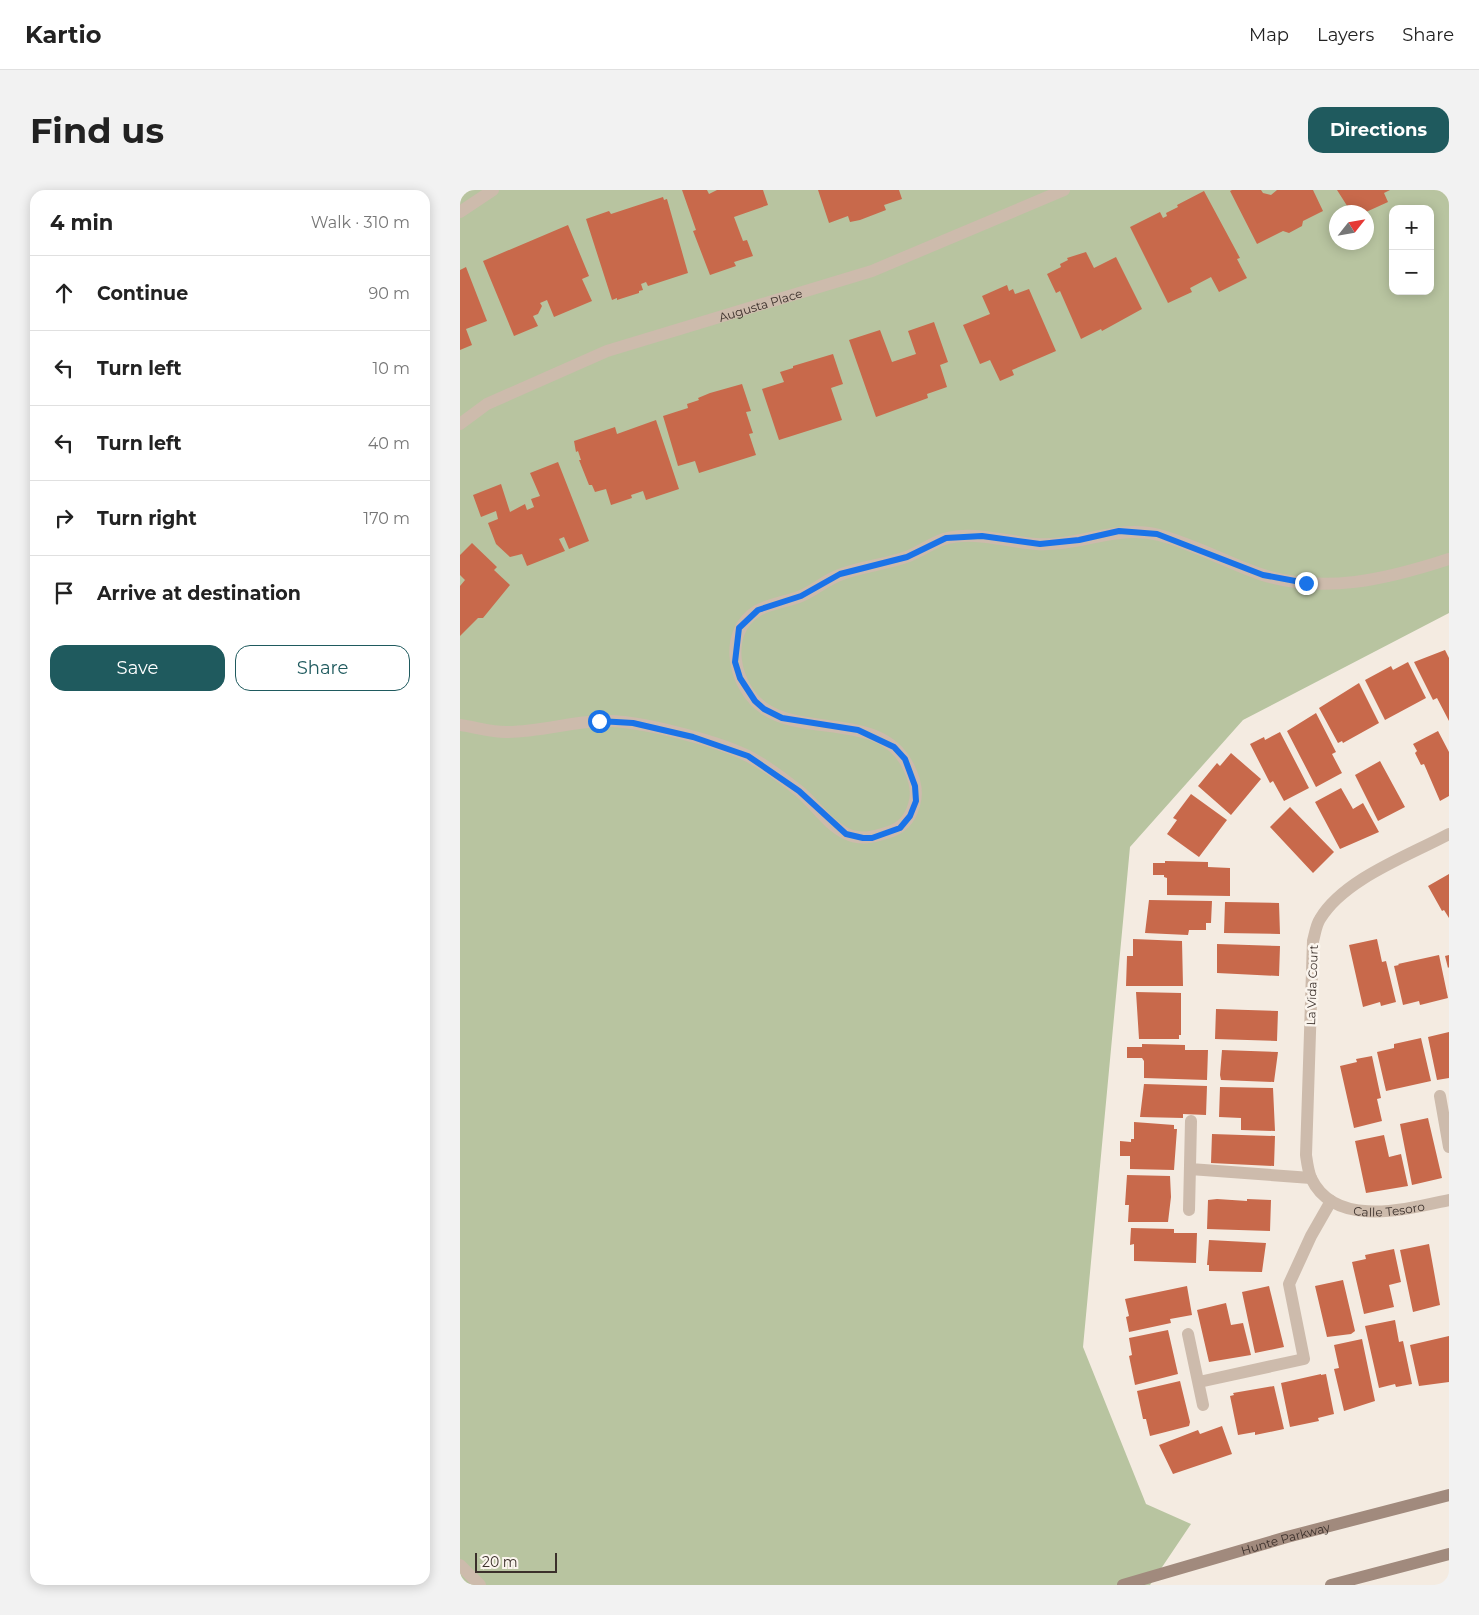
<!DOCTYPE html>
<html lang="en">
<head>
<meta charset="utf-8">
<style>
  body { margin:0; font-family:Montserrat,sans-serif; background:#f2f2f2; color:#222 }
  .controls { position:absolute; right:15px; top:15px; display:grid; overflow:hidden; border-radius:10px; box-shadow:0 2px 12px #0003 }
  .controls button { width:45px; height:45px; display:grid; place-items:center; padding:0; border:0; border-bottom:1px solid #e0e0e0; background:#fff; color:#222; font:25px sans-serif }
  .compass { position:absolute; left:869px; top:15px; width:45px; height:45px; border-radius:50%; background:#fff; box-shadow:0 2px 12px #0003; rotate:59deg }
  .scale { position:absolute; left:15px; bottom:12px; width:82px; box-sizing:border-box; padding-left:5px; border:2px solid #3b302b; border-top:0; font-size:14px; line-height:18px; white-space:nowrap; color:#3b302b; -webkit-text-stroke:4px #fbf5ee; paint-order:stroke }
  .stop { position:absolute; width:15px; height:15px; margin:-11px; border:4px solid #1a73e8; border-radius:50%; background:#fff }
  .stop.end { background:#1a73e8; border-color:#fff; box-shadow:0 1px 5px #0008 }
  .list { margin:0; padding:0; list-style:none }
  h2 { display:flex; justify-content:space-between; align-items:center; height:65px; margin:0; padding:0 20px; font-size:21px }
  h2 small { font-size:16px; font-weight:400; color:#767676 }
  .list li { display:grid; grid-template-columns:32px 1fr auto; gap:15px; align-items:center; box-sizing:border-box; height:75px; padding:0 20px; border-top:1px solid #e0e0e0 }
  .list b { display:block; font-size:19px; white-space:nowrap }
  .list em { font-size:16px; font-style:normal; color:#767676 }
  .actions { display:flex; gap:10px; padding:15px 20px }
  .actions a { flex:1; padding:11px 0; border:1px solid #1f5a5e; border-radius:15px; text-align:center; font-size:18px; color:#1f5a5e }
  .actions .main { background:#1f5a5e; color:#fff }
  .icon { flex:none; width:28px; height:28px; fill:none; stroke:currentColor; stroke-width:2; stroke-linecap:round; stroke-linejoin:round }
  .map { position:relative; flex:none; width:989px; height:1395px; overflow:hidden; border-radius:15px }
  header { display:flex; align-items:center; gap:30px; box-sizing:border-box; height:70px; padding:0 25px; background:#fff; border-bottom:1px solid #e0e0e0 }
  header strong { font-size:24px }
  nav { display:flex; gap:28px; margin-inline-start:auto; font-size:18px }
  .intro { display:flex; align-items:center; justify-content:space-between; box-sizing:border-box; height:120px; padding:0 30px }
  h1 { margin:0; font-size:35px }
  .button { padding:12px 22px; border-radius:15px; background:#1f5a5e; color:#fff; font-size:18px; font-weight:700 }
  main { display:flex; gap:30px; padding:0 30px }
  aside { flex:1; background:#fff; border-radius:15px; box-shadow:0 2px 12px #0003 }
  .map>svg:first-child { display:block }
  .green { fill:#b8c4a0; fill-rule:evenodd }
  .building { fill:#c8694b }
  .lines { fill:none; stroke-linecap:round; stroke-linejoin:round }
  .lane { stroke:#cdbbac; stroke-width:12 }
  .street { stroke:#cdbbac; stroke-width:12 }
  .secondary { stroke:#a18a7d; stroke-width:12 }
  .route { stroke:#1a73e8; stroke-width:6 }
  .labels { text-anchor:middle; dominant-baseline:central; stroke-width:5; stroke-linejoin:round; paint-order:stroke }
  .street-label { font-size:12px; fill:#3b302b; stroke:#fbf5ee }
</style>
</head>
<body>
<header>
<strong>Kartio</strong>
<nav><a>Map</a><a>Layers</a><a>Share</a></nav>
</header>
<div class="intro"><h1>Find us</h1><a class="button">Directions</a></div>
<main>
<aside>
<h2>4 min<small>Walk · 310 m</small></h2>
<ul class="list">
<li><svg class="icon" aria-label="ahead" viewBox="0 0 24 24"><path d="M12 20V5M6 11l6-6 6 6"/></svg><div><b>Continue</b></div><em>90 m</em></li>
<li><svg class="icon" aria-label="left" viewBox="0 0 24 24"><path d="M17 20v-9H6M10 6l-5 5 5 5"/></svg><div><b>Turn left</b></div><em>10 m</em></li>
<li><svg class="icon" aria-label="left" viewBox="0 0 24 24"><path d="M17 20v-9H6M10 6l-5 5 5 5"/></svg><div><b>Turn left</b></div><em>40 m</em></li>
<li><svg class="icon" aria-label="right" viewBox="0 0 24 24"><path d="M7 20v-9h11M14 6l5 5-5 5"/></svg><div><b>Turn right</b></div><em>170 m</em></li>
<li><svg class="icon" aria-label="arrive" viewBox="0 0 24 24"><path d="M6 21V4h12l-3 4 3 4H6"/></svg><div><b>Arrive at destination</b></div></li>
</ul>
<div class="actions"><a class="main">Save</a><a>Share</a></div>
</aside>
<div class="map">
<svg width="989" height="1395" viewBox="0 0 989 1395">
  <rect width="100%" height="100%" fill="#f4ebe1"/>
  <path class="green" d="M0,0H989V423L783,530L670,657L623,1157L686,1314L731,1334L690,1395H0ZM933,19H970V101H933ZM876,22H906V52H876Z"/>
  <path class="building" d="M222,0H247L249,4L257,0H303L308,15L274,27L283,51L287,50L293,66L274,72L276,76L250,85L233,41L236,40Z
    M358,0H439L442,9L424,15L426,20L400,30L390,32L388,26L369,33Z
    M772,0H801L803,3L811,5L817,0H853L863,21L843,31L842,36L829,43L823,41L797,54L770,1Z
    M877,0H930L924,3L928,12L906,22H891Z
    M744,1L780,68L777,69L787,88L759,102L751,87L730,98L732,102L708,113L670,37L700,22L703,28L707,26L706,23L718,17L717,15Z
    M203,7L204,10L207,9L228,83L188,96L186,92L181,94L183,100L179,101V103L157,110V108L152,110L126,29L149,21L151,24Z
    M108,35L129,86L122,89L132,111L94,127L87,110L80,113L82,116L78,124L73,126L78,136L54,146L23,71Z
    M626,62L634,78L656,67L682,119L642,141L641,139L621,149L600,101L596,103L587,84L601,77L600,74L608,70L607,68Z
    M6,77L27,131L6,139L12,155L0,160V80Z
    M547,95L549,101L553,99L555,104L569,99L596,161L552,180L554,185L540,191L530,170L520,174L503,135L530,124L522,106Z
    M474,132L488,172L480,175L487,197L467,204L468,208L416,227L389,150L420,140L432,172L456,164L448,141Z
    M373,164L383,194L371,198L382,230L319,250L302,199L324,192L320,182L333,178V176Z
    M282,194L291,221L286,222L293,243L289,244L296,265L239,283L235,271L218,276L203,226L228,218L227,214L239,210L238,208L250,203Z
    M196,230L219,299L186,310L183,301L171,305L172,308L151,315L146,299L135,302L132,295H129L119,270H121L118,261L116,262L114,251L155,237L157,244Z
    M98,272L129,351L109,359L104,347L99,349L105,361L67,376L62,364L50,367L36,354L28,333L38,329L36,321L21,327L13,305L41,294L50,322L65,314L67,320L74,317L71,309L80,306L70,283Z
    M12,353L37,377L34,380L50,395L23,428H18L0,446V396L5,390L0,385V365Z
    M985,460L989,468V531L977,508L973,510L954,472Z
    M948,472L966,508L925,530L905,490L931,476L933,480Z
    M899,493L919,533L883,553L882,551L878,553L859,518Z
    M856,523L876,562L872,564L882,583L856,597L827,541Z
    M978,541L989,562V606L980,611L964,574L961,575L955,563L957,561L953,554Z
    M820,542L849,598L824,611L813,591L810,593L790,554L804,547L805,550Z
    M771,563L801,589L771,625L738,596L757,573L760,576Z
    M920,571L945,617L918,631L895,585Z
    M881,598L893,619L903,613L919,642L880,659L855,612Z
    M731,604L767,630L739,667L707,644L717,630L713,628Z
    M830,617L874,662L853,683L810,637Z
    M705,671L748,672V677L770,678V706L707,705V688L704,687V685H693V673H705Z
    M989,684V728L984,720L982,721L968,696Z
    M689,710L752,711L751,733H746V740H729L728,745L685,743Z
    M765,712L819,713L820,744L764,743Z
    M673,749L722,751L723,796H666L667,766H673Z
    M917,749L922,772L926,771L936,812L921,816L920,812L903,817L889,755Z
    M757,754L820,756L819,786L757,783Z
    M979,765L988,808L960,815L959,811L943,815L934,776L939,775L938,774Z
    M989,765V777L988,778L985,766Z
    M676,802L721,803V845H719V849H679Z
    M756,819L818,821L817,851L755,849Z
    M989,842V888L977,890L968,847Z
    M961,848L971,891L926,901L917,862L934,858V854Z
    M682,854L725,855V860H748L747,890L684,888V871L682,868H667V857H682Z
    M762,860L818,862L814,892L761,890L760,885Z
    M912,866L921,908L917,909L922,931L894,938L880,876L897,872L896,869Z
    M684,894L747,896L746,925L723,924V928L680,927Z
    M760,897L813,898L815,941L781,940V928L759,927Z
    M968,928L982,988L952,995L940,934Z
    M674,932L714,935V939H717L714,980L670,979V966H660V951L671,952V949H674Z
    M752,944L815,946L814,976L751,973Z
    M924,945L929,967L941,964L948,996L906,1003L895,951Z
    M667,985L710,986L711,1007L708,1032H668L669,1015H665Z
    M757,1009L787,1011V1009L811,1010L810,1041L747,1039L748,1010Z
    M671,1038L714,1039V1043H737L736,1073L674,1071V1054L670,1055Z
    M749,1050L806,1053L802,1082L749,1081V1075H747Z
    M969,1054L980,1115L953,1122L940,1060Z
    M934,1059L941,1092L929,1095L934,1117L904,1124L892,1072L906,1069L905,1065Z
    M883,1090L895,1141L891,1144L867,1147L855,1096Z
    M727,1096L732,1125L710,1129L711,1133L669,1142L666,1127L669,1126L665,1109Z
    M809,1096L824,1157L795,1163L782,1102Z
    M766,1113L771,1135L783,1133L791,1165L749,1172L737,1120Z
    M935,1130L939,1152L943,1151L952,1194L936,1197L935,1194L919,1198L905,1136Z
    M708,1140L718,1184L675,1195L669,1166L672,1165L669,1148Z
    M989,1146V1192L959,1196L950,1155Z
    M902,1149L915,1211L884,1221L874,1179L879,1178L874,1155Z
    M861,1184V1185L866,1184L874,1224L858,1228L859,1231L830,1237L821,1193Z
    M720,1191L730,1232L729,1236L690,1246L686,1229H683L677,1201Z
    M814,1196L824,1239L795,1245V1242L778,1245L770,1206L774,1205L773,1203Z
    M762,1236L772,1264L713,1284L699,1255L738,1240L740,1244Z"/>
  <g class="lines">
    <path class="lane" d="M0,22L33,0
      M0,535C15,537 31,542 46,542C77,542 107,533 138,531C175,529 255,550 288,566C305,575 324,589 339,601C355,614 367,634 385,643C400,651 414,647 429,642C442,638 450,629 454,615C458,603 455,590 449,578C424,522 347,547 305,519C273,498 262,442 297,421C310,413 327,412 341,406C355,400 367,389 382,384C404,376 428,374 449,366C461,361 472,353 484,349C513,340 547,352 576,354C618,357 657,334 699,345C733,354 766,372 800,384C863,405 928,389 989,369
      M980,906L989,957
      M730,979L851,988
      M729,1020L731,931
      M728,1144L743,1215
      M739,1192L844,1169L829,1094L851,1046L871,1011
      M0,1375L20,1395"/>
    <g class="street">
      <path id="s1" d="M0,234L27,214L147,161L412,81L604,0"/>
      <path id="s2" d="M989,644C948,666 884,689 860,729C856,735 855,744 853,751L846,965C847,972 848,981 851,988C875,1039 947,1019 989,1010"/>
    </g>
    <g class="secondary">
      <path id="s3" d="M663,1395L827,1347L989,1305"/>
      <path d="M871,1395L989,1364"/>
    </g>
  </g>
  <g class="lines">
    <path class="route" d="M139,531L173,533L233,547L288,566L339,601L386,644L403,648H412L440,638L450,626L456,611L455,596L445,569L434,557L398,540L322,528L304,519L295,511L280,488L275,472L279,438L298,420L341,406L380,384L447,367L486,348L522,346L580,354L619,350L659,341L697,344L803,385L846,393"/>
  </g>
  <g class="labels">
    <g class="street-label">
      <text stroke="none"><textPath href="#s1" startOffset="325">Augusta Place</textPath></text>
      <text transform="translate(852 795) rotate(-88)">La Vida Court</text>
      <text stroke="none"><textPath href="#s2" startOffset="508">Calle Tesoro</textPath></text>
      <text stroke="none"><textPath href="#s3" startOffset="169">Hunte Parkway</textPath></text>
    </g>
  </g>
</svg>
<div class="controls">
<button>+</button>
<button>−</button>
</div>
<svg class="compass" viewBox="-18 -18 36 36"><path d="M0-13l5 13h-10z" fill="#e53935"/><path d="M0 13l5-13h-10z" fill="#767676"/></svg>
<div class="scale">20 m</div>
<div class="stop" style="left:139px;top:531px"></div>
<div class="stop end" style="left:846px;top:393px"></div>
</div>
</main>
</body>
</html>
